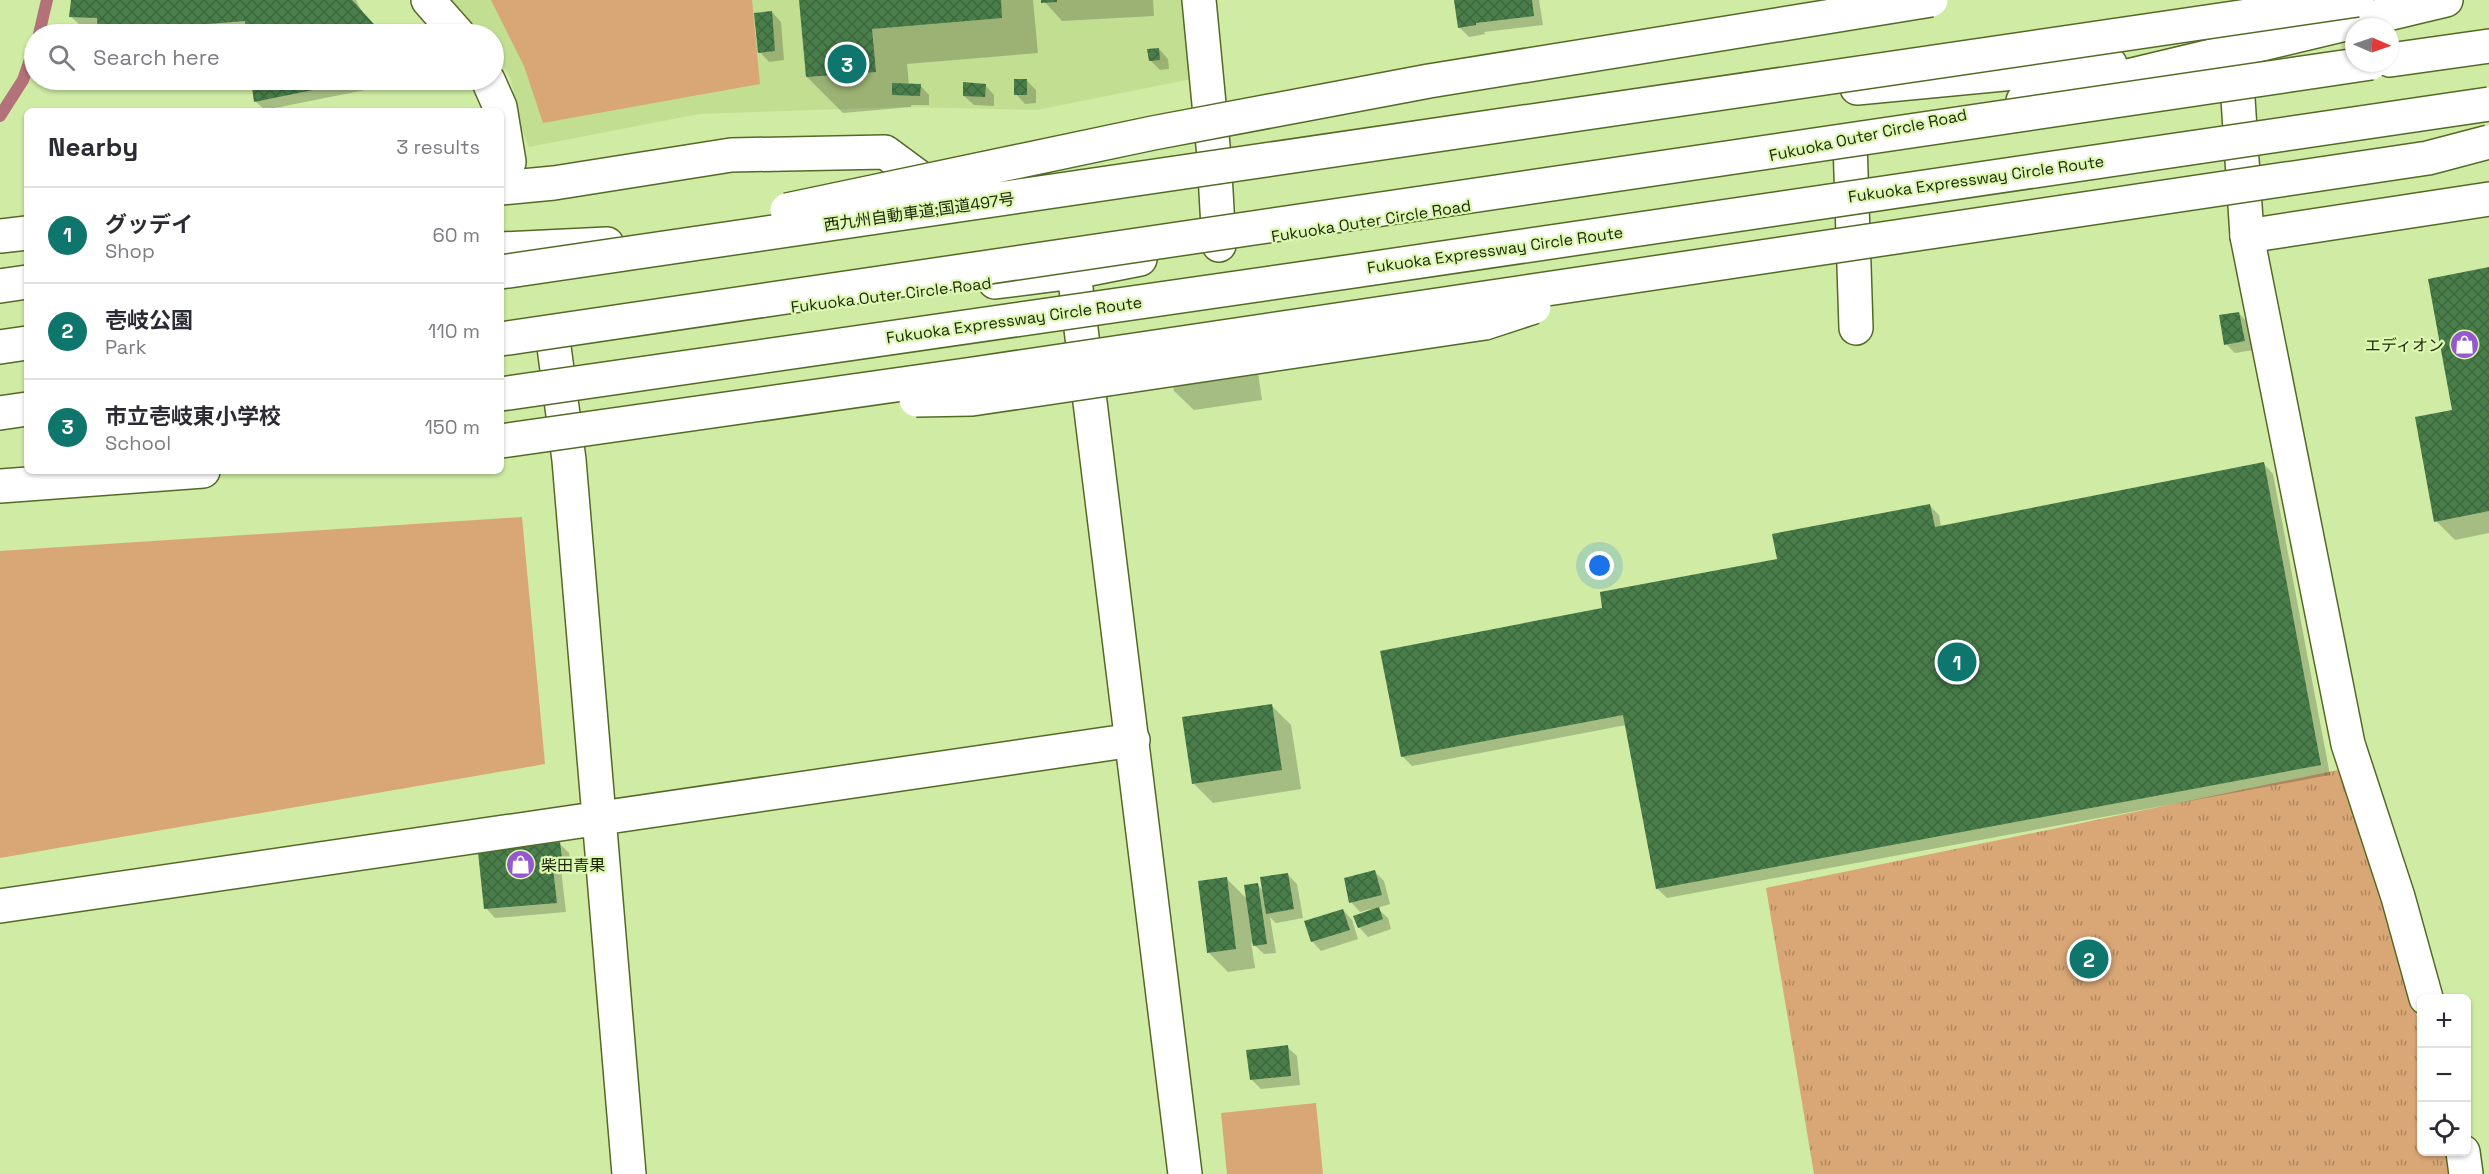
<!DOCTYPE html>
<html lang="en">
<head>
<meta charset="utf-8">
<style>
  body { margin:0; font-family:"Space Grotesk","Noto Sans JP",sans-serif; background:#f2f2f3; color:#2b2b33 }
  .controls { position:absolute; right:18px; bottom:18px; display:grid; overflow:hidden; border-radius:9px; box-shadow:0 2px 4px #0004 }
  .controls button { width:54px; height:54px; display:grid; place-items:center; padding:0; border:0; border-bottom:2px solid #e1e1e2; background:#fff; color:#2b2b33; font:30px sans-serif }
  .compass { position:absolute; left:2345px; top:18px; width:54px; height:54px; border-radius:50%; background:#fff; box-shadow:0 2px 4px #0004; rotate:92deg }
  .you { position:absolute; left:1600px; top:566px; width:21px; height:21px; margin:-15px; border:4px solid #fff; border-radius:50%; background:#1a73e8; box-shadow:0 0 0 9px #1a73e833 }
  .badge { display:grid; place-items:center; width:39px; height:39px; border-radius:50%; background:#0f766e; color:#fff; font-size:20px; font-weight:700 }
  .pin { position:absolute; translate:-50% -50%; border:3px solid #fff; box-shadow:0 2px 6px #0006 }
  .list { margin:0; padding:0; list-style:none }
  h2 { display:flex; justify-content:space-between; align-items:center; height:78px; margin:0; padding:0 24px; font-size:26px }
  h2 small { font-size:20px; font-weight:400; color:#7c7c81 }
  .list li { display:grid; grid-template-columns:39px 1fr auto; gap:18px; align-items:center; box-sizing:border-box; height:96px; padding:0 24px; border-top:2px solid #e1e1e2 }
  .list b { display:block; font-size:22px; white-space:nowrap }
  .list p { margin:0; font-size:20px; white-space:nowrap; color:#7c7c81 }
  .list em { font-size:20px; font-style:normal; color:#7c7c81 }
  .icon { flex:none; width:33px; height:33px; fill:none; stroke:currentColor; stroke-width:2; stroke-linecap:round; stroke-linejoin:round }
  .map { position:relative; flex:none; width:2489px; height:1174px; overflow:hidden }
  .search { position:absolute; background:#fff; box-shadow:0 2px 4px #0004; left:24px; top:24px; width:480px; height:66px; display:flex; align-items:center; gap:15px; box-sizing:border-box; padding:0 21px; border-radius:33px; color:#7c7c81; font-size:22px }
  .panel { position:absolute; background:#fff; box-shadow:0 2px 4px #0004; left:24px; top:108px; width:480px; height:366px; border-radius:9px }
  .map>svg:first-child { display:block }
  .built { fill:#c2df91 }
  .green { fill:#d9a776 }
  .park { fill:url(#park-tufts) }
  .shadow { fill:#0003 }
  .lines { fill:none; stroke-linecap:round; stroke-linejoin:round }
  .stream { stroke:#b37179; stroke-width:12 }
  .building { fill:url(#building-cross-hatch) }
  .street-casing { stroke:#536a26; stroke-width:36 }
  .secondary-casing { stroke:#536a26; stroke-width:36 }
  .highway-casing { stroke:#536a26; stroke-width:36 }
  .street { stroke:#fff; stroke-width:33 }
  .secondary { stroke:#fff; stroke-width:33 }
  .highway { stroke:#fff; stroke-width:33 }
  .highway-bridge-casing { stroke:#536a26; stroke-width:36; stroke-linecap:butt }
  .highway-bridge { stroke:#fff; stroke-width:33 }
  .labels { text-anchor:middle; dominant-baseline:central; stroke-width:4.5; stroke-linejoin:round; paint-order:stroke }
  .street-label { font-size:16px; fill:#1c2509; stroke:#ddf8b1 }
  .poi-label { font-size:16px; fill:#1c2509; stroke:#ddf8b1; text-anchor:end }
</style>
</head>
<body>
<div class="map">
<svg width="2489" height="1174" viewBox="0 0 2489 1174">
  <defs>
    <pattern id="park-tufts" width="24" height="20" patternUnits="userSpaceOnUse" patternTransform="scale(1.5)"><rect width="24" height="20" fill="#d9a776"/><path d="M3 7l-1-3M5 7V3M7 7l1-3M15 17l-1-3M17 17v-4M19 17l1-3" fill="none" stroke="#af885f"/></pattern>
    <pattern id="building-cross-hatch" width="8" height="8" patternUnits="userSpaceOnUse" patternTransform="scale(1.5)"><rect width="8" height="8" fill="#497e4b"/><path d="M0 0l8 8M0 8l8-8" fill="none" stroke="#3c673d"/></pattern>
  </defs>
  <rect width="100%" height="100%" fill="#cfeba4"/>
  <path class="built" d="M452,0H1185L1192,79L1037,110L902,107L699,114L529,147L519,123L511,79L494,50V34H481Z"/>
  <path class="green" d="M491,0H752L760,84L543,123L524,66Z
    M522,517L545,764L0,858V551Z
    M1316,1103L1323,1174H1227L1221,1113Z"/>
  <path class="park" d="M2343,769L2421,1030L2422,1152H2452L2455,1174H1814L1766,888Z"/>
  <path class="shadow" d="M73,0H356L363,14L382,34H248V30L195,34H101L99,26L80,25L70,16Z
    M801,0H1033L1038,53L907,64L909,85H920L929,95V105H911V107L843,113L807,77Z
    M1043,0H1153L1154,16L1062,21Z
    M1456,0H1539L1543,25L1484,32L1485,34L1469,37L1459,27Z
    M772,12L781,22L784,60L769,62L760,52Z
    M1159,49L1168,59L1169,69L1160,70L1150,60Z
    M253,80H415L265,110L255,101Z
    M1026,80L1036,90V103L1025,104L1016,94Z
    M985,85L994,95V106L974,105L964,96Z
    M2489,269V533L2455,540L2436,521L2454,411Z
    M2239,313L2248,323L2254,350L2235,353L2226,344Z
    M1164,329L1253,338L1262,400L1194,410L1174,391Z
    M2264,464L2273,474L2330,775L1667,898L1658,889L1626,725L1412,766L1402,756L1604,610L1778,560L1930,506L1939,515L1941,527Z
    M1272,706L1291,725L1301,789L1213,803L1193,783Z
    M560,844L569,853L571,868L561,869L566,912L495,918L486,908Z
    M1375,872L1384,881L1390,904L1377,908L1388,918L1391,929L1368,937L1359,927L1371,911V909L1360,912L1351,902Z
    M1287,874L1297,884L1303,918L1276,923L1270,917L1276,953L1264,954L1251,942L1255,968L1228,972L1209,953L1226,878L1248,900L1258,885L1263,891Z
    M1343,910L1352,920L1358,939L1321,951L1312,941Z
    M1287,1047L1297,1056L1300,1085L1261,1089L1251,1079Z"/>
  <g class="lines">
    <path class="stream" d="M39,34L47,0
      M0,116L23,80L34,48"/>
  </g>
  <path class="building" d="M71,0H352L383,34H246L245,21L98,33L97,18L69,17Z
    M799,0H1001L1002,18L872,29L876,72L806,77Z
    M1041,0H1057V2L1041,3Z
    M1454,0H1532L1534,16L1476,23V25L1458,28Z
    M772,11L775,51L758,53L754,13Z
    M1159,48L1160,60L1149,61L1147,49Z
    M1014,79H1027V95H1014Z
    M251,80H357V81L254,102Z
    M963,82L986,84L985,97L963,96Z
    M892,83L921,84L920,96L892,95Z
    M2489,267V511L2434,522L2415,417L2452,410L2428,279Z
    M2239,312L2245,341L2224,345L2219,315Z
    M2264,462L2321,765L1656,889L1623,715L1401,757L1380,651L1602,608L1600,592L1777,559L1772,534L1930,504L1935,527Z
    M1272,704L1282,770L1192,784L1182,717Z
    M560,842L562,859L552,860L557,903L484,909L478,852Z
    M1375,870L1382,895L1349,903L1344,878Z
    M1288,873L1294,909L1266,914L1260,877Z
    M1227,877L1236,949L1207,953L1198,881Z
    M1258,883L1267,944L1253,946L1244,885Z
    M1379,907L1383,919L1358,928L1353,916Z
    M1343,909L1350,930L1311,942L1304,921Z
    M1288,1045L1291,1076L1250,1080L1246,1050Z"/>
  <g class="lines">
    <defs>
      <path id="street" d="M428,0L458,34
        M1199,0L1214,156L1219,245
        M488,80L500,107L509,162L501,184
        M1850,142L1856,328
        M501,188L554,183L731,155L885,152L942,194
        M0,236L27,233
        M2247,236L2489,199
        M1074,272L1185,1174
        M554,347L569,460L629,1174
        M0,906L1133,740"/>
      <path id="secondary" d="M2235,53L2247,236L2348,744L2398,897L2426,998
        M2463,1152L2466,1174"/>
      <path id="highway" d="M2390,60L2489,46
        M1857,88L2110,64
        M2023,101L2446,0
        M501,249L607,244
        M995,282L1074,272L1140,259
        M0,286L27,282
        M0,347L27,343
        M0,413L27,409
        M0,486L203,471"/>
    </defs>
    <use href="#street" class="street-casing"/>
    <use href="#secondary" class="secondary-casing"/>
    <use href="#highway" class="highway-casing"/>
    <use href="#street" class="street"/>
    <use href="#secondary" class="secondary"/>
    <use href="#highway" class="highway"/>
    <defs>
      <path id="highway-bridge" d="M787,210L1153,133L1429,81L1931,0
        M501,272L2357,0
        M501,339L2371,63
        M501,394L1354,271L2489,104
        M916,400L972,399L1485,323L1534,307
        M501,441L973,374L2428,158L2489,142"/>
    </defs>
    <use href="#highway-bridge" class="highway-bridge-casing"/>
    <use href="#highway-bridge" class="highway-bridge"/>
  </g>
  <defs>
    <symbol id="shop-disc" viewBox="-11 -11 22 22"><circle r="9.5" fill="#9558cf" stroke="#ddf8b1"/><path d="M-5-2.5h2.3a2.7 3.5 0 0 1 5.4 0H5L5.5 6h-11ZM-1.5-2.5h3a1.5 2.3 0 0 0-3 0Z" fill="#fff"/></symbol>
  </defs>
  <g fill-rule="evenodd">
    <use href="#shop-disc" x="2448" y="328" width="33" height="33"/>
    <use href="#shop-disc" x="504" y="848" width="33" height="33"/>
  </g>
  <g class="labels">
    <g class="street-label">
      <text transform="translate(1868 135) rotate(-12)">Fukuoka Outer Circle Road</text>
      <text transform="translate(1976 179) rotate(-8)">Fukuoka Expressway Circle Route</text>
      <text transform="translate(919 212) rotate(-8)">西九州自動車道;国道497号</text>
      <text transform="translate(1371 221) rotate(-9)">Fukuoka Outer Circle Road</text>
      <text transform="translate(1495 250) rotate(-8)">Fukuoka Expressway Circle Route</text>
      <text transform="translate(891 295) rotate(-7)">Fukuoka Outer Circle Road</text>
      <text transform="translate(1014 320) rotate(-8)">Fukuoka Expressway Circle Route</text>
    </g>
    <g class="poi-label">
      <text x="2444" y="345">エディオン</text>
      <text x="541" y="865" text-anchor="start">柴田青果</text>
    </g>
  </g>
</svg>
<div class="controls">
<button>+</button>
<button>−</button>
<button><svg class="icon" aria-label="locate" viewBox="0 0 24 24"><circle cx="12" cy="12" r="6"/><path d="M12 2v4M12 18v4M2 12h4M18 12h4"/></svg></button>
</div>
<svg class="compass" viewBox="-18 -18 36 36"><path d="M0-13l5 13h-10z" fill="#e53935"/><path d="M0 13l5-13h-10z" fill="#7c7c81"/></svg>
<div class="you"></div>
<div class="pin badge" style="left:1957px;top:662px">1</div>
<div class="pin badge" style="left:2089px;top:959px">2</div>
<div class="pin badge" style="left:847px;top:64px">3</div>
<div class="search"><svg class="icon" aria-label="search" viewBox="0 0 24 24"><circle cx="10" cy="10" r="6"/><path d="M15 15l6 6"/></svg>Search here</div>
<section class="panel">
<h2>Nearby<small>3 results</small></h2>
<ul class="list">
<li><span class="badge">1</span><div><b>グッデイ</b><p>Shop</p></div><em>60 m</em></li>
<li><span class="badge">2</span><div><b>壱岐公園</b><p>Park</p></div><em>110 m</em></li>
<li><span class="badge">3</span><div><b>市立壱岐東小学校</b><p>School</p></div><em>150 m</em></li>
</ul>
</section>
</div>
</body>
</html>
